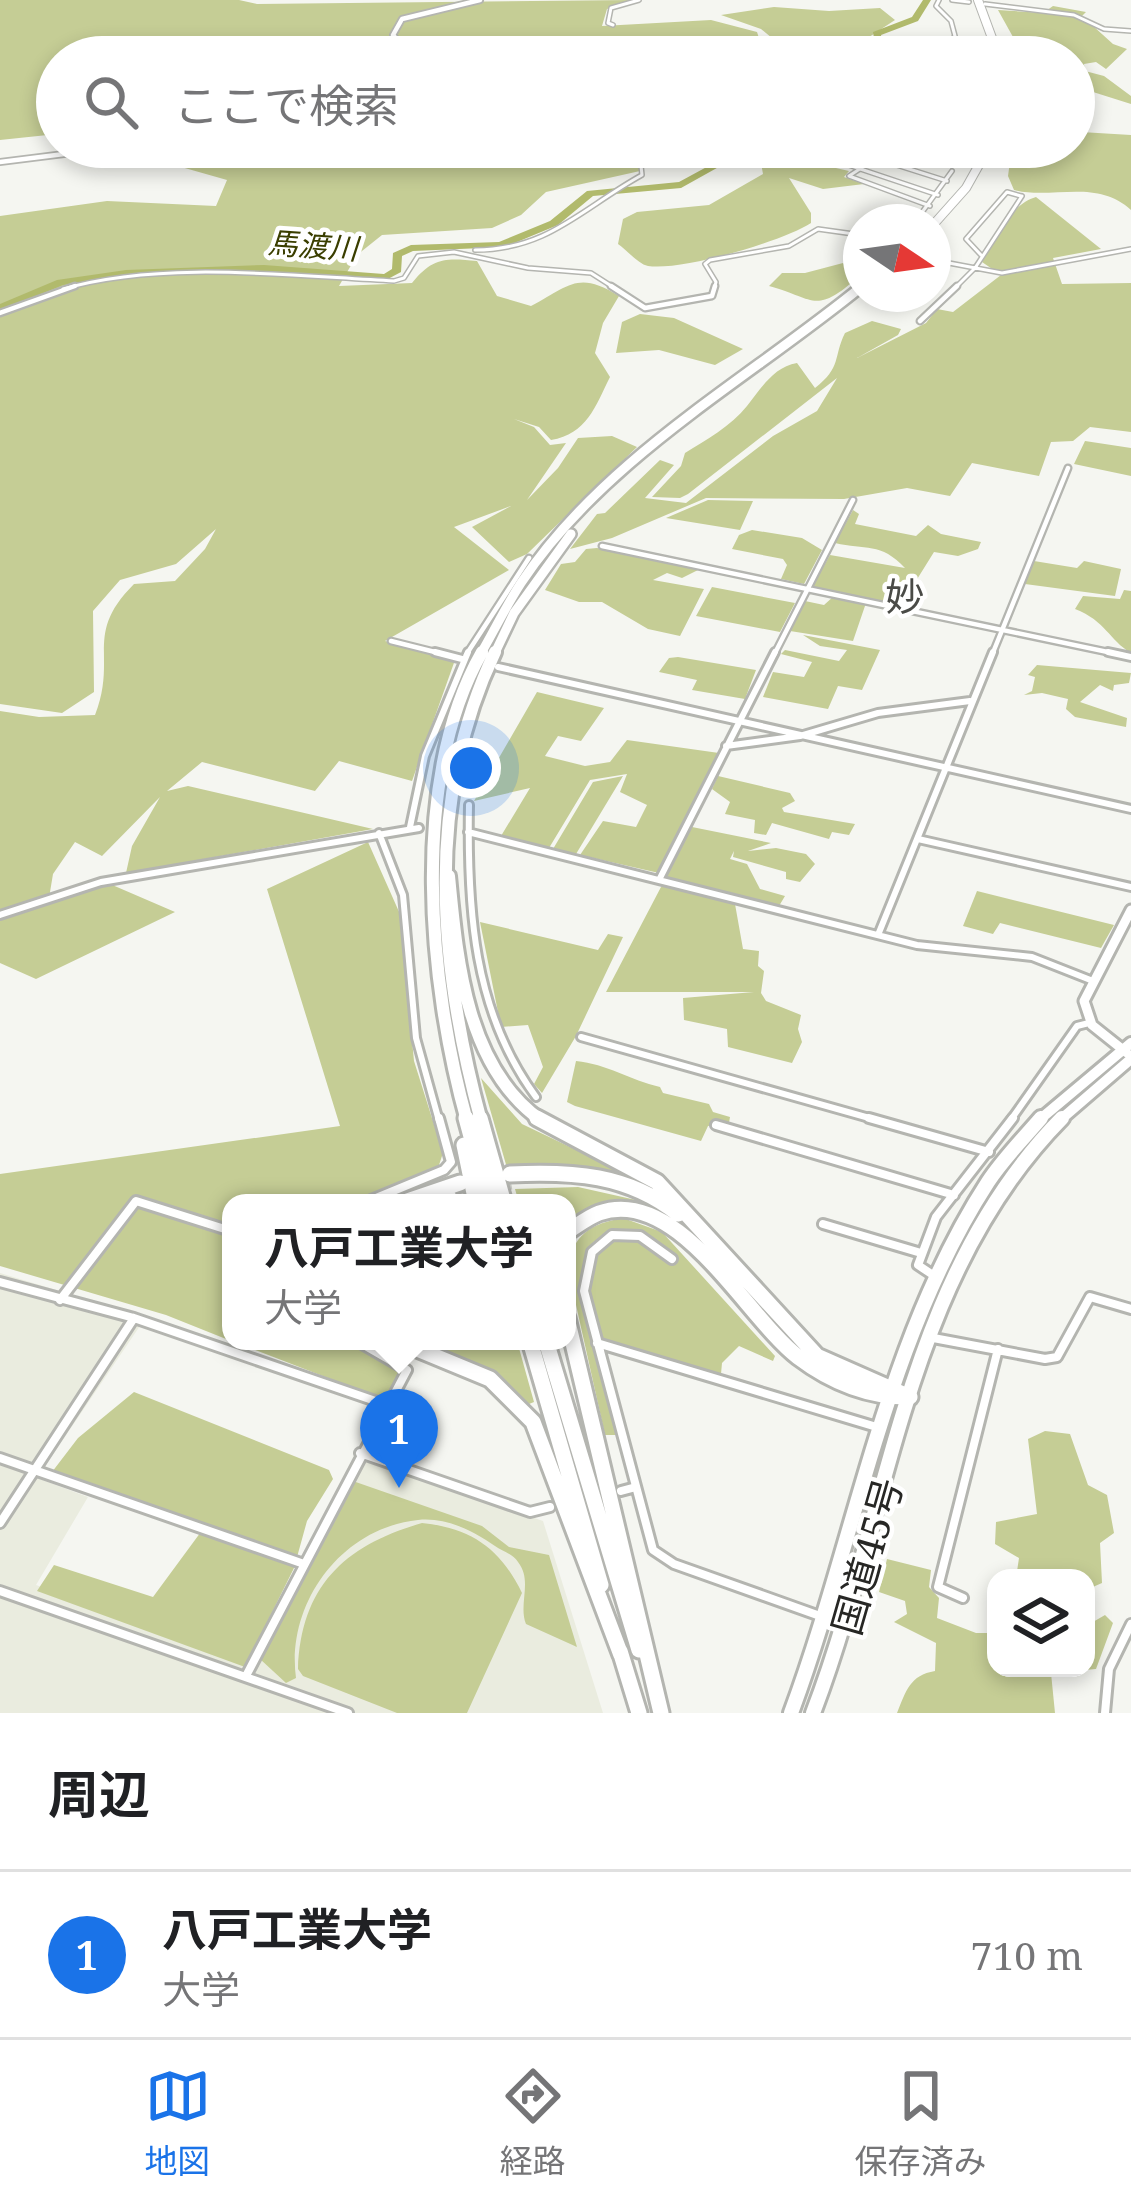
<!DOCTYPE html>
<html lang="ja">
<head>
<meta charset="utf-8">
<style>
  body { margin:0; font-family:"Noto Serif","Noto Sans JP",serif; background:#f2f2f2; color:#202124 }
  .controls { position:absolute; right:36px; bottom:36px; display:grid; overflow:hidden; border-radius:24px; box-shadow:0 6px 18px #0003 }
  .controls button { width:108px; height:108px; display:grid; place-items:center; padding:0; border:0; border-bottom:3px solid #e0e0e0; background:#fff; color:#202124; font:60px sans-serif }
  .compass { position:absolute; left:843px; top:204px; width:108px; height:108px; border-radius:50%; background:#fff; box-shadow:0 6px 18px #0003; rotate:103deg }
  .you { position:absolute; left:471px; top:768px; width:42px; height:42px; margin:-30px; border:9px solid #fff; border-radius:50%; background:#1a73e8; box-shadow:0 0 0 18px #1a73e833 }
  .badge { display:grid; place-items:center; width:78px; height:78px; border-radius:50%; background:#1a73e8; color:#fff; font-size:39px; font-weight:700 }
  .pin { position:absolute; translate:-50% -99px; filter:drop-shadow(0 3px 6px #0008) }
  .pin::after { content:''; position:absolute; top:63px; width:42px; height:36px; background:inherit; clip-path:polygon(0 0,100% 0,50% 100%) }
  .popup { position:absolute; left:222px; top:1194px; width:354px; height:156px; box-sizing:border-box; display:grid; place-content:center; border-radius:24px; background:#fff; filter:drop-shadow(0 3px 9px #0005); font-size:39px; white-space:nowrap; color:#757577 }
  .popup b { font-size:45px; color:#202124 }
  .popup::after { content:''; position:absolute; left:50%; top:100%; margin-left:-24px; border:24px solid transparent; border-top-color:#fff }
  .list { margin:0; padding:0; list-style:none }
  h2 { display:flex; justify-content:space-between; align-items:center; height:156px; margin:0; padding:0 48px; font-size:51px }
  h2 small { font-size:39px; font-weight:400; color:#757577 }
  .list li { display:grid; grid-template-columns:78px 1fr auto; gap:36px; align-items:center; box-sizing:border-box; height:168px; padding:0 48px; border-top:3px solid #e0e0e0 }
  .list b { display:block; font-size:45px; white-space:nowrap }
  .list p { margin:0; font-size:39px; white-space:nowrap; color:#757577 }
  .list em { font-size:39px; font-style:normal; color:#757577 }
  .icon { flex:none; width:66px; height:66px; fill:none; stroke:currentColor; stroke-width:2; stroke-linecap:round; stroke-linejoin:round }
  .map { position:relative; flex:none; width:1131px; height:1713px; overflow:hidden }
  .search { position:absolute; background:#fff; box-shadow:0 6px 18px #0003; left:36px; right:36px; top:36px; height:132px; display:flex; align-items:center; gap:30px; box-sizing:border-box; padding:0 42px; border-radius:66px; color:#757577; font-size:45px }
  .sheet { height:324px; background:#fff }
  nav { display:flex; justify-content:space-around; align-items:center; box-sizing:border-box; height:168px; border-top:3px solid #e0e0e0; background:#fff; font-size:33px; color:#757577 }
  nav a { display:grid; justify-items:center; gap:6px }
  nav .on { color:#1a73e8 }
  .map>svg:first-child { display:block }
  .built { fill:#eaecdf }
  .green { fill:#c5cd95 }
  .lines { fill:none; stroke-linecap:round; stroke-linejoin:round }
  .river { fill:#b1ba6c; fill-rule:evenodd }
  .motorway-tunnel { stroke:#cccdc8; stroke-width:15; stroke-dasharray:15 8; stroke-linecap:butt }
  .minor-far3-casing { stroke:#b4b5b0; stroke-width:6 }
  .minor-far2-casing { stroke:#b4b5b0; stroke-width:9 }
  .minor-far1-casing { stroke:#b4b5b0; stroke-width:12 }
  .minor-casing { stroke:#b4b5b0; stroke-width:14 }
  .tertiary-casing { stroke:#b4b5b0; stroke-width:8 }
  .secondary-casing { stroke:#b4b5b0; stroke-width:15 }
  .trunk-far1-casing { stroke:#b4b5b0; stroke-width:16 }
  .trunk-casing { stroke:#b4b5b0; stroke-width:20 }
  .motorway-far3-casing { stroke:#b4b5b0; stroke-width:10 }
  .motorway-far2-casing { stroke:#b4b5b0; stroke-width:14 }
  .motorway-far1-casing { stroke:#b4b5b0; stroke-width:18 }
  .motorway-casing { stroke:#b4b5b0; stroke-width:21 }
  .minor-far3 { stroke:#fff; stroke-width:3 }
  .minor-far2 { stroke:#fff; stroke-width:4.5 }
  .minor-far1 { stroke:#fff; stroke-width:6 }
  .minor { stroke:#fff; stroke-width:8 }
  .tertiary { stroke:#fff; stroke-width:4.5 }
  .secondary { stroke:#fff; stroke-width:9 }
  .trunk-far1 { stroke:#fff; stroke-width:10 }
  .trunk { stroke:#fff; stroke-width:14 }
  .motorway-far3 { stroke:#fff; stroke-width:8 }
  .motorway-far2 { stroke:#fff; stroke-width:9 }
  .motorway-far1 { stroke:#fff; stroke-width:12 }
  .motorway { stroke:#fff; stroke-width:15 }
  .labels { text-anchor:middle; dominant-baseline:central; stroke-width:9; stroke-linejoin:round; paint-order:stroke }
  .far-water-label { font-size:30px; font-style:italic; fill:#3a3e00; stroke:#fff }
  .quarter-label { font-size:39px; fill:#4a4b47; stroke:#fff }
  .near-street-label { font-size:39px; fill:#272725; stroke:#fff }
</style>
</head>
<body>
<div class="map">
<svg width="1131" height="1713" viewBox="0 0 1131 1713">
  <rect width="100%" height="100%" fill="#f5f6f1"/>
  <path class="built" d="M0,1273L146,1317L37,1478L88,1497L36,1585L259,1666L363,1458L543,1521L603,1713H0Z"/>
  <path class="green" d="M0,0H239L257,4L632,0L607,9L602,26L711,20L757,32L760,41L756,48L733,57H427L435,49L385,43L370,52L377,57H57V134L0,140Z
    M1053,6L1086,12L1082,16L1113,44L1127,49L1106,69L1096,62L1084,64L1085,71L1104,76L1131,96V104L1093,92L1074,99V57H1010L1013,37L998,10L1043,13Z
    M774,7L829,11L880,8L895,20L860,43L871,57H795L761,29L721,15Z
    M1081,132L1131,135V210C1097,178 1051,200 1014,190L1008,176L1012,147H1074V133Z
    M204,147H234L238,163L258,164L270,159L274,152L264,147H651L650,160L640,171L546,192L521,215L492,228L382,235L357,255L339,286L412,283C433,257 446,258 477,261L497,296L531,306C569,286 578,270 619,296L603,323L595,353L610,377C595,407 587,434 551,440L539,427L514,419L534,427L550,445L566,443L527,500L558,468L578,438L612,436L637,447L527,554L509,562L472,527L511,506L454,527L509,570L385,641L455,660L412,781L339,761L315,791L202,762L167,791L188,786L373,829L126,873L132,846L160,797L102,856L75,842L53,874L48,904L110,884L175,912L36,979L0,963V711L39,717L95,715C118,656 83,635 134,584L175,581L205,549L216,529L176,564L120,580L93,611L94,692L62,713L0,704V216L107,201L216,206L227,180L153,159Z
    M745,147H786L814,163L849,171L844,177L864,184L823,189L789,178L811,213V223C781,242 682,271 648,266C638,264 627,250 618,244L623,219L637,212L709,205L763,174L761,163Z
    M1036,197L1101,249L1053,258L1062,284L1131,283V432L1090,427L1073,441L1051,442L1039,476L972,463L950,496L907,488L844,499L706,498L612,538L570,549L597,514L605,513L660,460L674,465L645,498L686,503L773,436L817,411L837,378L688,494L680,498L652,497L681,466L685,453C706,440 731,426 747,406C761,389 773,367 797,363L815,388C842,367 833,357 845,333L872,321L901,329L898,335L857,358L926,323L937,309L953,312L1001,275L982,262C996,240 1010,204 1036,197Z
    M843,263L858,277C815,316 814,298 769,286L782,273H805Z
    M640,314L674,318L743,349L715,365L659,350L616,353L622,322Z
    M1085,441L1131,448V476L1074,464Z
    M708,500L753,501L740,530L666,518Z
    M853,510L859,514L855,524L916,536L928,525L941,534L981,542L978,549L958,556L934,552L901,605L812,587L830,555L905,568C881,542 865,550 835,543Z
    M752,530L802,538L822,550L804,584L781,579L787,565L783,559L732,549L739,535Z
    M597,548L700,569L682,578L667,573L653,580L704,589L680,636L648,629L602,602H579L545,590L561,564L575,562L586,549Z
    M1034,561L1077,568L1084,561L1121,569L1115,596L1025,584Z
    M712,587L795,603L780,632L696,616Z
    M1124,590L1131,591V653C1109,640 1106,621 1075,609L1083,596L1120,599Z
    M834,596L866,603L853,641L790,631L805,601L824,605Z
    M803,635L880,650L862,690L838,686L828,709L763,697L773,672L804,677L812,662L781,654L785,650L839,661L847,650L820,646Z
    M678,657L756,670L745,699L692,690L697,680L659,672L669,658Z
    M1037,665L1131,673L1129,683L1114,685L1113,691L1100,685L1080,702L1127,718L1126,727L1075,717L1066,709L1068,699L1042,693L1024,695L1032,691L1035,677L1028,675Z
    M537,692L604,708L581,741L558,736L545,756L585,766L610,762L627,740L719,753L659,873L580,855L603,821L636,827L647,805L620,792L627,774L590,780L549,848L501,836L530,788L474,801Z
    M623,776L576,854L553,849L593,782Z
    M718,776L790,793L795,801L782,808L784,812L855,824L849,835L832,832L829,839L772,823L766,835L754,833L755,820L725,814L730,802L712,789Z
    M692,827L771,843L748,851L776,848L806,854L815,864L800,882L786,879V872L733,857L734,851L730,859L747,864L760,889L785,896L779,906L669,879L666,875Z
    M368,842L400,914L414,1061L443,1153L439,1165L356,1203H231V1341L166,1315L0,1266V1174L340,1126L267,889Z
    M665,886L735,904L743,949L759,951L758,966L764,971L761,993L766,1001L801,1015L798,1029L802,1042L792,1063L728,1047L727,1029L684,1020L683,998L754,992H606L661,887Z
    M977,891L1114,925L1101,948L1000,923L993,934L963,926Z
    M480,922L598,950L608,934L623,937L576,1036L542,1093L534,1084L543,1067L528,1025L501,1027Z
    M576,1061C607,1064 630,1080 660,1087L663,1093L709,1104L713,1112L730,1117L729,1123L708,1126L701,1141L575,1106L567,1102Z
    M481,1078L522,1124L614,1168L612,1172L553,1165L507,1168Z
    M578,1187L636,1200L634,1205L599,1207L567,1222V1203H519L515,1189Z
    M623,1218L662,1232L775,1356L773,1361L739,1346L722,1363L721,1374L591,1338L616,1435H605L568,1269C573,1234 590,1224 623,1218Z
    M232,1341H346L402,1369L385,1400Z
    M417,1341H517L534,1402L529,1404L489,1369Z
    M134,1392L329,1470L333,1479L307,1521L294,1568L245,1667L37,1591L54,1565L153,1597L206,1525L52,1472L78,1438Z
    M1045,1431L1070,1434L1088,1485L1107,1495L1114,1533L1100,1543L1102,1583L1086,1590V1578H1016L1019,1558L995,1544L996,1522L1037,1514L1028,1439Z
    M350,1480L482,1526L509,1547L549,1555L577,1647L526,1624C518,1604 533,1581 518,1562C513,1554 502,1551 495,1546C473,1531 447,1517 418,1520C340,1528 286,1605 296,1678L286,1683L260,1659Z
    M422,1523C471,1528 500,1548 522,1593L467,1713H397L303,1676L298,1669C301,1586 345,1545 422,1523Z
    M887,1559L931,1570L929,1587L939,1598L937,1618L976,1633H996V1668H1086V1626L1105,1615L1113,1623L1096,1669L1051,1673L1055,1713H897C906,1691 910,1675 935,1671L936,1643L894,1622L907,1614L905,1601L879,1592Z"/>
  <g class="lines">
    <path class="river" d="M923,0H931L918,21L881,35L885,57H877L873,32L912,17Z
      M709,147H719L724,164L681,188L593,196L558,225L505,247L413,251L402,256L401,272L386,280L264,271L126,276L63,285L0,311V304L57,280L126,270L264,265L384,274L392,269L393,253L411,245L499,242L550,221L587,191L679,182L714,163Z"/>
    <path class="motorway-tunnel" d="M460,1191L511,1182"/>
    <defs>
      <path id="minor-far3" d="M939,0L936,6L951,21L955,36L945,48L949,57
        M952,0L969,2
        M985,4L1074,15L1104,29L1131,31
        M613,25L608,23L611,8L639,0
        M795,147L938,195
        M840,147L947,181
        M875,159L849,176L930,206
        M915,222L952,171
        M475,250C548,250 582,208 642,175L639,147
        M981,255L966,239L1007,192L1021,196
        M933,260L1002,273L1131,249
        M63,289C163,260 291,276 394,281L404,278L418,256L454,252L528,268L591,273L616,289
        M714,289L716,282L705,264L710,260L789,246L818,229L861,235
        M954,289L975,268L1022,196"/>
      <path id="minor-far2" d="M611,286L645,308L712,296L715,286
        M0,313L75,286
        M920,321L957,286
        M602,546L1122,655
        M391,641L447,655
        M466,655L529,558
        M774,655L853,500
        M992,655L1068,468"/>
      <path id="minor-far1" d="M435,652L462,659
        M1108,652L1131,657
        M498,667L1131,809
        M726,746L800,736L878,713L970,701
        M469,805C467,908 473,1012 536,1097
        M410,827L425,756L468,652
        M468,832L917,945L1032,957L1093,981
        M379,833L403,895L416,1038L439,1121
        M918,839L1131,887
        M659,880L775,652
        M0,915L101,882L419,828
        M878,935L993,652
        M581,1037L880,1121
        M1010,1121L1077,1026L1089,1023"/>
      <path id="minor" d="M869,1118L989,1152
        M716,1125L954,1195
        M364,1203L444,1170L451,1162L439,1118
        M823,1224L921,1253
        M672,1259L640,1236L612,1235L592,1252L584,1291L653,1550L674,1564L820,1616
        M933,1275L918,1265L936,1217L1013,1118
        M0,1282L134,1318L387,1405
        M60,1300L136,1201L231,1231
        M928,1337L1045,1359L1057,1357L1090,1297L1131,1309
        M597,1343L880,1428
        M360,1453L530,1512L550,1507
        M0,1458L304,1564
        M621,1491L636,1487
        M0,1523L134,1318
        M0,1591L348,1713
        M963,1598L938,1587L998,1349
        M247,1674L407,1370L357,1341
        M1105,1713L1109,1669L1131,1624"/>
      <path id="tertiary" d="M411,57L393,35L402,19L480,0
        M0,162L120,147"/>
      <path id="secondary" d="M1127,1053L1092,1025L1084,1001L1131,910"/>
      <path id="trunk-far1" d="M1038,1121L1131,1043
        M1059,1121L1131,1059"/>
      <path id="trunk" d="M791,1713C856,1538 885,1341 988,1182C1003,1159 1023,1139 1041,1118
        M813,1713C890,1512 904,1278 1062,1118"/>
      <path id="motorway-far3" d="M978,0L999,57
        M933,225L966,188L989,147"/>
      <path id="motorway-far2" d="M480,655C494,631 506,606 521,583C604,458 747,380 861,287
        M494,655L514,613L571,534"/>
      <path id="motorway-far1" d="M449,876C457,960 466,1068 542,1121
        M467,1121C429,985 409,780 482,652
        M481,1121C439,966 424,800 495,652"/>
      <path id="motorway" d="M466,1118L489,1203
        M480,1118L504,1203
        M537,1118L657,1182L817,1356L910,1397
        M464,1145L476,1203
        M510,1174C572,1171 628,1174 678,1214
        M401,1203L460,1183
        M424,1203L448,1195
        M567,1232C577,1226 588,1217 599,1213C678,1185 746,1317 798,1357C831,1382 868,1397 909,1397
        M567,1318L661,1713
        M398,1341L490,1379L533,1422L621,1655
        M530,1341L601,1585
        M546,1341L639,1650
        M620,1651L639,1713"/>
    </defs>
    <use href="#minor-far3" class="minor-far3-casing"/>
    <use href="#minor-far2" class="minor-far2-casing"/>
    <use href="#minor-far1" class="minor-far1-casing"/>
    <use href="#minor" class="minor-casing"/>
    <use href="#tertiary" class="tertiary-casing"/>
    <use href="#secondary" class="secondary-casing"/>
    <use href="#trunk-far1" class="trunk-far1-casing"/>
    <use href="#trunk" class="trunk-casing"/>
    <use href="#motorway-far3" class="motorway-far3-casing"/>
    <use href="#motorway-far2" class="motorway-far2-casing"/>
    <use href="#motorway-far1" class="motorway-far1-casing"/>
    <use href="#motorway" class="motorway-casing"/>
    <use href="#minor-far3" class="minor-far3"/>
    <use href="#minor-far2" class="minor-far2"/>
    <use href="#minor-far1" class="minor-far1"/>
    <use href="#minor" class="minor"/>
    <use href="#tertiary" class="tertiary"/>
    <use href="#secondary" class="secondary"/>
    <use href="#trunk-far1" class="trunk-far1"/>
    <use href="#trunk" class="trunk"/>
    <use href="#motorway-far3" class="motorway-far3"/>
    <use href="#motorway-far2" class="motorway-far2"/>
    <use href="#motorway-far1" class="motorway-far1"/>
    <use href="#motorway" class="motorway"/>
  </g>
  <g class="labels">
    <g class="far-water-label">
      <text transform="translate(313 245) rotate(4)">馬渡川</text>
    </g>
    <g class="quarter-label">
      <text x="905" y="595">妙</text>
    </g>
    <g class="near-street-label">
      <text transform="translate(866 1556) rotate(-74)">国道45号</text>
    </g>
  </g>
</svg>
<div class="controls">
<button><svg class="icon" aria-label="layers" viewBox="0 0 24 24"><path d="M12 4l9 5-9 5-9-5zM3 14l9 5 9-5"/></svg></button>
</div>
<svg class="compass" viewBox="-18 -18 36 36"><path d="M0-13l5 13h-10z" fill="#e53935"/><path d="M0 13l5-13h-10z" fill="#757577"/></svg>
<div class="you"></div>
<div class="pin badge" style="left:399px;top:1488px">1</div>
<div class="popup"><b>八戸工業大学</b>大学</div>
<div class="search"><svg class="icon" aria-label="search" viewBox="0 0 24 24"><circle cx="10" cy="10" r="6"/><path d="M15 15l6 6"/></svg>ここで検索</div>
</div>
<section class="sheet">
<h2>周辺<small></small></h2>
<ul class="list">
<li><span class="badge">1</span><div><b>八戸工業大学</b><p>大学</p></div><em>710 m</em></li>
</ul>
</section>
<nav>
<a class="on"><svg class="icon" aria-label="map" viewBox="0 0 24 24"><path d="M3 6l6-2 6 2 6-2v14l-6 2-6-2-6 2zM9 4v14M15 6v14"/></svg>地図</a>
<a><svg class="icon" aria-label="directions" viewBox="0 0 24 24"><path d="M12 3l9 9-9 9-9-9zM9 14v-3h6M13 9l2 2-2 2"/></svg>経路</a>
<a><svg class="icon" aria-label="saved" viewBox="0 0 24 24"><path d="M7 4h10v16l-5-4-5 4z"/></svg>保存済み</a>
</nav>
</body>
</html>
